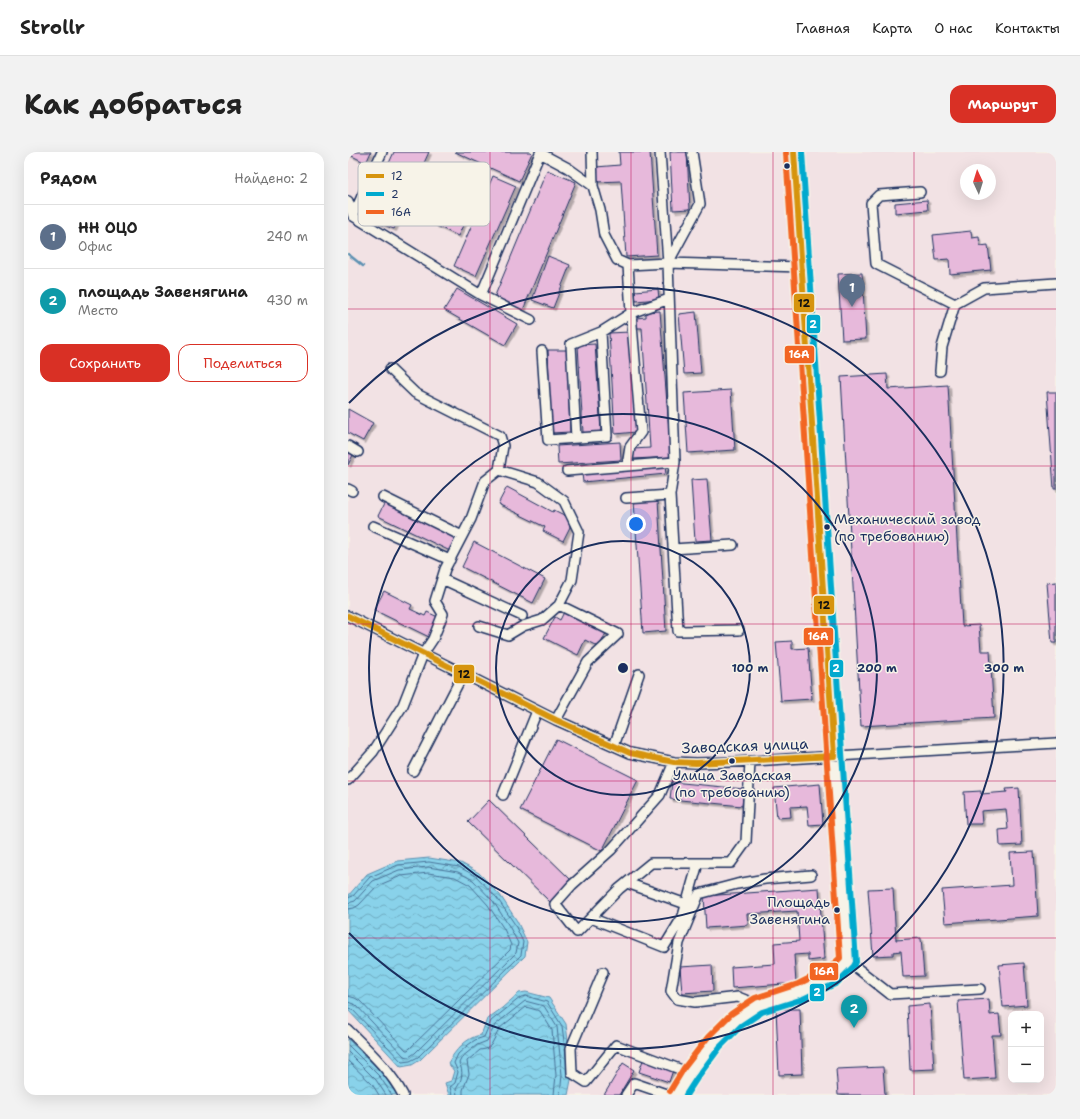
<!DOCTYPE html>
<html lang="ru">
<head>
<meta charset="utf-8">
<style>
  body { margin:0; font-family:"Shantell Sans",sans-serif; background:#f2f2f2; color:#222 }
  .controls { position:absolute; right:12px; bottom:12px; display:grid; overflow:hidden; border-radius:8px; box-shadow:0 4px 16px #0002 }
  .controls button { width:36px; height:36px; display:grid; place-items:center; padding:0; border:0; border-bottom:1px solid #e0e0e0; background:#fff; color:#222; font:20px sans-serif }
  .compass { position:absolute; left:612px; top:12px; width:36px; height:36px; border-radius:50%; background:#fff; box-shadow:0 4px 16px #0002; rotate:356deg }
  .you { position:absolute; left:288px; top:372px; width:14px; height:14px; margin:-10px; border:3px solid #fff; border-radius:50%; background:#1a73e8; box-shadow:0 0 0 6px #1a73e833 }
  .badge { display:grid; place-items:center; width:26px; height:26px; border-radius:50%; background:#d93025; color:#fff; font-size:13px; font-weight:700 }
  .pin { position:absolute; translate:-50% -33px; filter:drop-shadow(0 1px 2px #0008) }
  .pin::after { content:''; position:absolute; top:21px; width:14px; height:12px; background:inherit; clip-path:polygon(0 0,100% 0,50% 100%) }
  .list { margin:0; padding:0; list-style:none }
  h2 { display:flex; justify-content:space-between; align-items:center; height:52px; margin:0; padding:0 16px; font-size:17px }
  h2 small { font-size:13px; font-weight:400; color:#767676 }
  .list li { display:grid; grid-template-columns:26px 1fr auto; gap:12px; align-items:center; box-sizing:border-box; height:64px; padding:0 16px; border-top:1px solid #e0e0e0 }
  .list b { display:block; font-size:15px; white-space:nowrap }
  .list p { margin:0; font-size:13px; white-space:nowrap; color:#767676 }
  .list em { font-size:13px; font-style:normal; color:#767676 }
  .actions { display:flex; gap:8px; padding:12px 16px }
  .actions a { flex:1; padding:9px 0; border:1px solid #d93025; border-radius:12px; text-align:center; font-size:14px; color:#d93025 }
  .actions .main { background:#d93025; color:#fff }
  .map { position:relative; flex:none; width:708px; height:943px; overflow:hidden; border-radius:12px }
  header { display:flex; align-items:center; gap:24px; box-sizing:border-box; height:56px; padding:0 20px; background:#fff; border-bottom:1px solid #e0e0e0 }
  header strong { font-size:19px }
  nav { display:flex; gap:22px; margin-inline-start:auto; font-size:14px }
  .intro { display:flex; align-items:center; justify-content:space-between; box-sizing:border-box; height:96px; padding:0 24px }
  h1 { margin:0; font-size:28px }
  .button { padding:10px 18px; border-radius:12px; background:#d93025; color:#fff; font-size:14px; font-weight:700 }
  main { display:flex; gap:24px; padding:0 24px }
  aside { flex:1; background:#fff; border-radius:12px; box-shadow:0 4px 16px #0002 }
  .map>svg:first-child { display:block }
  .built { fill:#f2e2e4; fill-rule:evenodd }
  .water { fill:url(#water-waves); stroke:#5d91b2 }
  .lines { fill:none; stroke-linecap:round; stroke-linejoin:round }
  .shore { stroke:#477096; stroke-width:1 }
  .stream { stroke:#5d91b2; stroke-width:2.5 }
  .building { fill:#e7b9db; stroke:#1b2f5e; filter:url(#shadow) }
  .minor-casing { stroke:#1b2f5e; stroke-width:12 }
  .minor { stroke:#f7f3e8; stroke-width:9 }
  .bus-1-casing { stroke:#f7f3e8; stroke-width:9 }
  .bus-2-casing { stroke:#f7f3e8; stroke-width:9 }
  .bus-3-casing { stroke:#f7f3e8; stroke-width:9 }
  .bus-1 { stroke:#d6940e; stroke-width:6 }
  .bus-2 { stroke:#00a9ce; stroke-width:6 }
  .bus-3 { stroke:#f26522; stroke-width:6 }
  .grid { fill:none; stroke:#c2185b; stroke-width:1; stroke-opacity:0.55 }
  .ring { fill:none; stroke:#1b2f5e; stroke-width:2 }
  .bus-dot { fill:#1b2f5e; stroke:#f7f3e8; stroke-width:1.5 }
  .labels { text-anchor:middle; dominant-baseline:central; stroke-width:3; stroke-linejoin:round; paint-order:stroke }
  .bus-label { font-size:14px; fill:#1b2f5e; stroke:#f7f3e8; text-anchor:start }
  .street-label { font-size:15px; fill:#1b2f5e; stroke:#f7f3e8 }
  .key { fill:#f7f3e8; stroke:#b5b8bf; stroke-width:1 }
  .key-label { font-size:11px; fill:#1b2f5e }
  .centre { fill:#1b2f5e; stroke:#f7f3e8; stroke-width:2 }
  .ring-label { font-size:12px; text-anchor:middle; font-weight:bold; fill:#1b2f5e; stroke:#f7f3e8; stroke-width:3; stroke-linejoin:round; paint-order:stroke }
  .line-badge { stroke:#f7f3e8; stroke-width:1.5 }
  .badge-label { font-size:11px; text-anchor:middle; font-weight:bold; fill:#fff }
  .pale-badge-label { font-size:11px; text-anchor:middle; font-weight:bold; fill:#111 }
</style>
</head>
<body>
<header>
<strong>Strollr</strong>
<nav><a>Главная</a><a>Карта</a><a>О нас</a><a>Контакты</a></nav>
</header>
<div class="intro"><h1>Как добраться</h1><a class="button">Маршрут</a></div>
<main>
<aside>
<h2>Рядом<small>Найдено: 2</small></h2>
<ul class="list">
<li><span class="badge" style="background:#5c6f8a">1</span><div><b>НН ОЦО</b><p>Офис</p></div><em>240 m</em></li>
<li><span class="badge" style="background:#0f9aa8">2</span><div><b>площадь Завенягина</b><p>Место</p></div><em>430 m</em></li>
</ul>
<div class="actions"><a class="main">Сохранить</a><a>Поделиться</a></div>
</aside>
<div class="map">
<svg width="708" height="943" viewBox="0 0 708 943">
  <defs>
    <pattern id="water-waves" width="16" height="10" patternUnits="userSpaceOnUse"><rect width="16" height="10" fill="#89d2ea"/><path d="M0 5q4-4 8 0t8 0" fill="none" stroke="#6fabc1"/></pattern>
    <filter id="shadow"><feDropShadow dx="2.5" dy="2.5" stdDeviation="0" flood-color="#0004"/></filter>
  </defs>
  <rect width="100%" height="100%" fill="#f7f3e8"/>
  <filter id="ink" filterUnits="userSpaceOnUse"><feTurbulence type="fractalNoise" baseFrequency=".025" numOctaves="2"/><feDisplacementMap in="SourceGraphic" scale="8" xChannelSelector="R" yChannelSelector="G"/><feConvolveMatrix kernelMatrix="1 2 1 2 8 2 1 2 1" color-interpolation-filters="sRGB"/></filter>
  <g filter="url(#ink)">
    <path class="built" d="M0,0H708V943H0ZM618,18H642V42H618ZM663,862H693V928H663Z"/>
    <path class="water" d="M81,706L113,711L131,721L152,743L169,769L179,790L177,804L72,908L64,913L53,915L0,858V744L19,722L49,709Z
      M178,840L201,846L218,872L224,923L220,943H101L97,931L103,929L106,919L100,911C107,899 118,885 133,883L139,867L154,856L171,841Z
      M0,887L35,922L49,943H0Z"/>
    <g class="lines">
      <path class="shore" d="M0,746L5,744L22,725L50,713L81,710L111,715L128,724L149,746L166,771L175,790L173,803L70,905L62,909L54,910L4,857L0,856
        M0,751L7,749L25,729L51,718L80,715L110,720L125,728L145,749L161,774L170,791L168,801L67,901L61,905L56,904L8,853L0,850
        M0,757L6,756L11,753L29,734L53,724L80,721L107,725L122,733L140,753L156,777L163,793L162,798L60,898H58L12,849L7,846L0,844
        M0,893L32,925L44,943
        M0,900L28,928L38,943
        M0,909L24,932L31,943
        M104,943L102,935L107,931L110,920L106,911L110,902L120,893L127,888L136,885L143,869L173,845L178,844L199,850L214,874L218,904
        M109,943L108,937C114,929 116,919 111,911L114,905L129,893L139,889L147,873L177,849L196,854L209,875L214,923L212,943
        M115,943V938L121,922L119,909L132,898L138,897L143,893L152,876L178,855L192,859L204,878L208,923L206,943"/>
      <path class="stream" d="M0,102L15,114"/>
    </g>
    <path class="building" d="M0,0H23L18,11L0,2Z
      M46,0H81L46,77L17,65Z
      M107,0H183L184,1L171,29Z
      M271,0H302L309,103L278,105L273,29L249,30L248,15L272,13Z
      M322,0H339L342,57L325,58Z
      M199,18L228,30L175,158L146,146Z
      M145,24L168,34L128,124L106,114Z
      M109,26L132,37L110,84L87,73Z
      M579,48L580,58L547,61V51Z
      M623,79L624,86L631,85L632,94L640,93L643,118L602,122L601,107L588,108L585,83Z
      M200,104L222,113L205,156L184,148Z
      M514,121L518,187L494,188L490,122Z
      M109,137L169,172L157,193L96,158Z
      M310,137L311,147L288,149L287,139Z
      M312,159L323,305L285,307V297L302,296L294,176H289L288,166L298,165V160Z
      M348,160L353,221L336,222L331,162Z
      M282,180L288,280L267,282L261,181Z
      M247,192L253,279L235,281L230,193Z
      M200,198H219L222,280L203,281Z
      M539,222L540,237L600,233L614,474L631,473L633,499H642L646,566L513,574L493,225Z
      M383,238L387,298L340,301L336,241Z
      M699,240H708V337H706Z
      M0,257L25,271L15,289L0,281Z
      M272,290L273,308L210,312L209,294Z
      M0,296L7,299L0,313Z
      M317,315L318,322L235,330L234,322Z
      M359,327L364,388L347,389L343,328Z
      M159,335L205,360L206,358L220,365L222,375L215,389L195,379L197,375L150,352Z
      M38,348L110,383L102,399L30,364Z
      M310,348L318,479L295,481L286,349Z
      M126,390L197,427L185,451L114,415Z
      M708,430V491H704L699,431Z
      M36,439L64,453L62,457L77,464L79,460L90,465L81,485L26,458Z
      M216,460L258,481L251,495L237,488L230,503L196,486L207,465L212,468Z
      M444,489V497L460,496L464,547L433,549L428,490Z
      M208,587L290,628L254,699L172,658Z
      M324,630L396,637L394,654L322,647Z
      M472,632L475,672L461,673L459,654L442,655L443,665L429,666L426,636Z
      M671,636L674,693L652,694L651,678L660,677L658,657L633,659L634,672H618L616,640L633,639V642L659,640L658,637Z
      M141,648L223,728L202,750L120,670Z
      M686,700L690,764L597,771L594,738L664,733L662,701Z
      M471,736L476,807L460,809V802L446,803L448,831L384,836L383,815L427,812L426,791L451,789L449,759L399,762L400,773L358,776L356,744Z
      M545,736L548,788L573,786L576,824L555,825L553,799L545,800V803L525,804L520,737Z
      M676,811L679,853L655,855L651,813Z
      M364,813L365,839L334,841L332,815Z
      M641,847L642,863L651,862L653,883H644L647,926L616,928L610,849Z
      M582,852L586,917L562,918L559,854Z
      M428,857H452L454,922L431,923Z
      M295,908L325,918L321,930L291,920Z
      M275,911L286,918L271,943H256Z
      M535,915L537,943H490L488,917Z"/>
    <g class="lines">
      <defs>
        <path id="minor" d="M34,0L5,64L133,143
          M244,0L245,34L252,58L256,83L269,108L280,113L320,111L454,115
          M312,0L320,111L352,52L344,0
          M572,40L531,43L523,51L528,112L607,152
          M0,49L5,64
          M183,168L133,143L192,1L220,16L245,34
          M194,199L200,288L259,284L253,180L283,161L280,113
          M592,219L594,195L607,152L636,136L708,131
          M228,286L223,192L253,180
          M0,294L10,300
          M279,314L282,295L293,280L283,161L321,147
          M151,318L190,330L216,349L231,380L224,428L211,453
          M219,319L327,310
          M0,337L4,339
          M322,343L330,479L391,478
          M35,345L114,384
          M278,346L322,343L327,310L320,111
          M25,374L102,408
          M325,397L385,393
          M94,427L174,464
          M0,464L208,568L282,601L326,610L348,611L386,610L708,591
          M131,474L160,483L175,474L194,468L211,453L270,482L240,510L208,568
          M266,594L291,522
          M326,610L312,643L263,698L224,733L207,752L229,780L271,737L303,711H383L398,690L402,609
          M65,619L115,522
          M0,628L25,600L55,553L75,502L85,487L95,462L87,449L97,417L123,367L137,329L151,318L155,294L152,284L67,241L42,217
          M155,643L189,559
          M279,731L338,752
          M243,766L316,795L335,764L350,711
          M500,809L542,842L632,837
          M255,820L223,896L224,921L238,930L268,893L342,921
          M410,853L390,845L347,850L329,847L323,839L331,791L351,742L389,732L417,727L463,723
          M0,878C20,898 42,918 55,943
          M278,943L286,931L321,943
          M329,943L342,921L366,890L388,868L410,853L453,839L485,824L500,809L446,0"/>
      </defs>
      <use href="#minor" class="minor-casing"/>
      <use href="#minor" class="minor"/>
      <defs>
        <path id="bus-1" d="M446,0L486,604
          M0,464L208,568L282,601L326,610L348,611L486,604"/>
        <path id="bus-2" d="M338,943L349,926L372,895L393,874L414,860L455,847L489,831L506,814L508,810L454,0"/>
        <path id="bus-3" d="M322,939L336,916L360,885L383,862L407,846L450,832L480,817L492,806L438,1"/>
      </defs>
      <use href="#bus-1" class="bus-1-casing"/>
      <use href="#bus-2" class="bus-2-casing"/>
      <use href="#bus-3" class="bus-3-casing"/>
      <use href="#bus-1" class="bus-1"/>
      <use href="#bus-2" class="bus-2"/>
      <use href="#bus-3" class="bus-3"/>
    </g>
  </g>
  <path class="grid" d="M142,0V943M283,0V943M425,0V943M566,0V943M0,157H708M0,314H708M0,472H708M0,629H708M0,786H708"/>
  <g class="ring">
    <circle cx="275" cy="516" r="127"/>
    <circle cx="275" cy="516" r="254"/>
    <path d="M1 251A381 381 0 1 1 1 781"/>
  </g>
  <g class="bus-dot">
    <circle cx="439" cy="14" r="3.5"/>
    <circle cx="479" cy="375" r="3.5"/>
    <circle cx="384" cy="609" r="3.5"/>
    <circle cx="489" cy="758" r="3.5"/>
  </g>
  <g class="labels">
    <g class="bus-label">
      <text x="486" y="367">Механический завод<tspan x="486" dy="17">(по требованию)</tspan></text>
      <text x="384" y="623" text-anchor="middle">Улица Заводская<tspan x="384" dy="17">(по требованию)</tspan></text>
      <text x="482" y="750" text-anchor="end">Площадь<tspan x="482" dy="17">Завенягина</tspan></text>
    </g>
    <g class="street-label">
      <text transform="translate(397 594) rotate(-2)">Заводская улица</text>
    </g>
  </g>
  <rect x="10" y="10" width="132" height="64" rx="6" class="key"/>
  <rect x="18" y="22" width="18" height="4" fill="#d6940e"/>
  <rect x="18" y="40" width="18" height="4" fill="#00a9ce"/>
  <rect x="18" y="58" width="18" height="4" fill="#f26522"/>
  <g class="key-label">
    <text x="43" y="28">12</text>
    <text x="43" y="46">2</text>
    <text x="43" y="64">16А</text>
  </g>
  <circle cx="275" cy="516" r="6" class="centre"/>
  <g class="ring-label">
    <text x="402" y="520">100 m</text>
    <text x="529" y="520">200 m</text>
    <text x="656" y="520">300 m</text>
  </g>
  <g class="line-badge">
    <rect x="445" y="141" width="22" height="20" rx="4" fill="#d6940e"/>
    <rect x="458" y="162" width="15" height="20" rx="4" fill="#00a9ce"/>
    <rect x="436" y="193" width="31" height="19" rx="4" fill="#f26522"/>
    <rect x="465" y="443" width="22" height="20" rx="4" fill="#d6940e"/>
    <rect x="455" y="475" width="31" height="19" rx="4" fill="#f26522"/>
    <rect x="481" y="507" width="15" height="19" rx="4" fill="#00a9ce"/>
    <rect x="105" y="512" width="22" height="20" rx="4" fill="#d6940e"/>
    <rect x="461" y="810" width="30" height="19" rx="4" fill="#f26522"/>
    <rect x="461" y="831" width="16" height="19" rx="4" fill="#00a9ce"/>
  </g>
  <g class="badge-label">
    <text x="465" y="176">2</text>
    <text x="451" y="206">16А</text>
    <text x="470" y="488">16А</text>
    <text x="488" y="520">2</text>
    <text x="476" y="823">16А</text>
    <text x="469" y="844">2</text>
  </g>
  <g class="pale-badge-label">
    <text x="456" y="155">12</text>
    <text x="476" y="457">12</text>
    <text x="116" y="526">12</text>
  </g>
</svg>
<div class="controls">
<button>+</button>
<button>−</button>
</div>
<svg class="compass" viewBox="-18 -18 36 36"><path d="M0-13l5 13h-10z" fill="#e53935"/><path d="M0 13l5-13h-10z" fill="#767676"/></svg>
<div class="you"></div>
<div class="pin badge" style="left:504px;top:155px;background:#5c6f8a">1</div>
<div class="pin badge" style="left:506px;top:876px;background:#0f9aa8">2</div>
</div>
</main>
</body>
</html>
